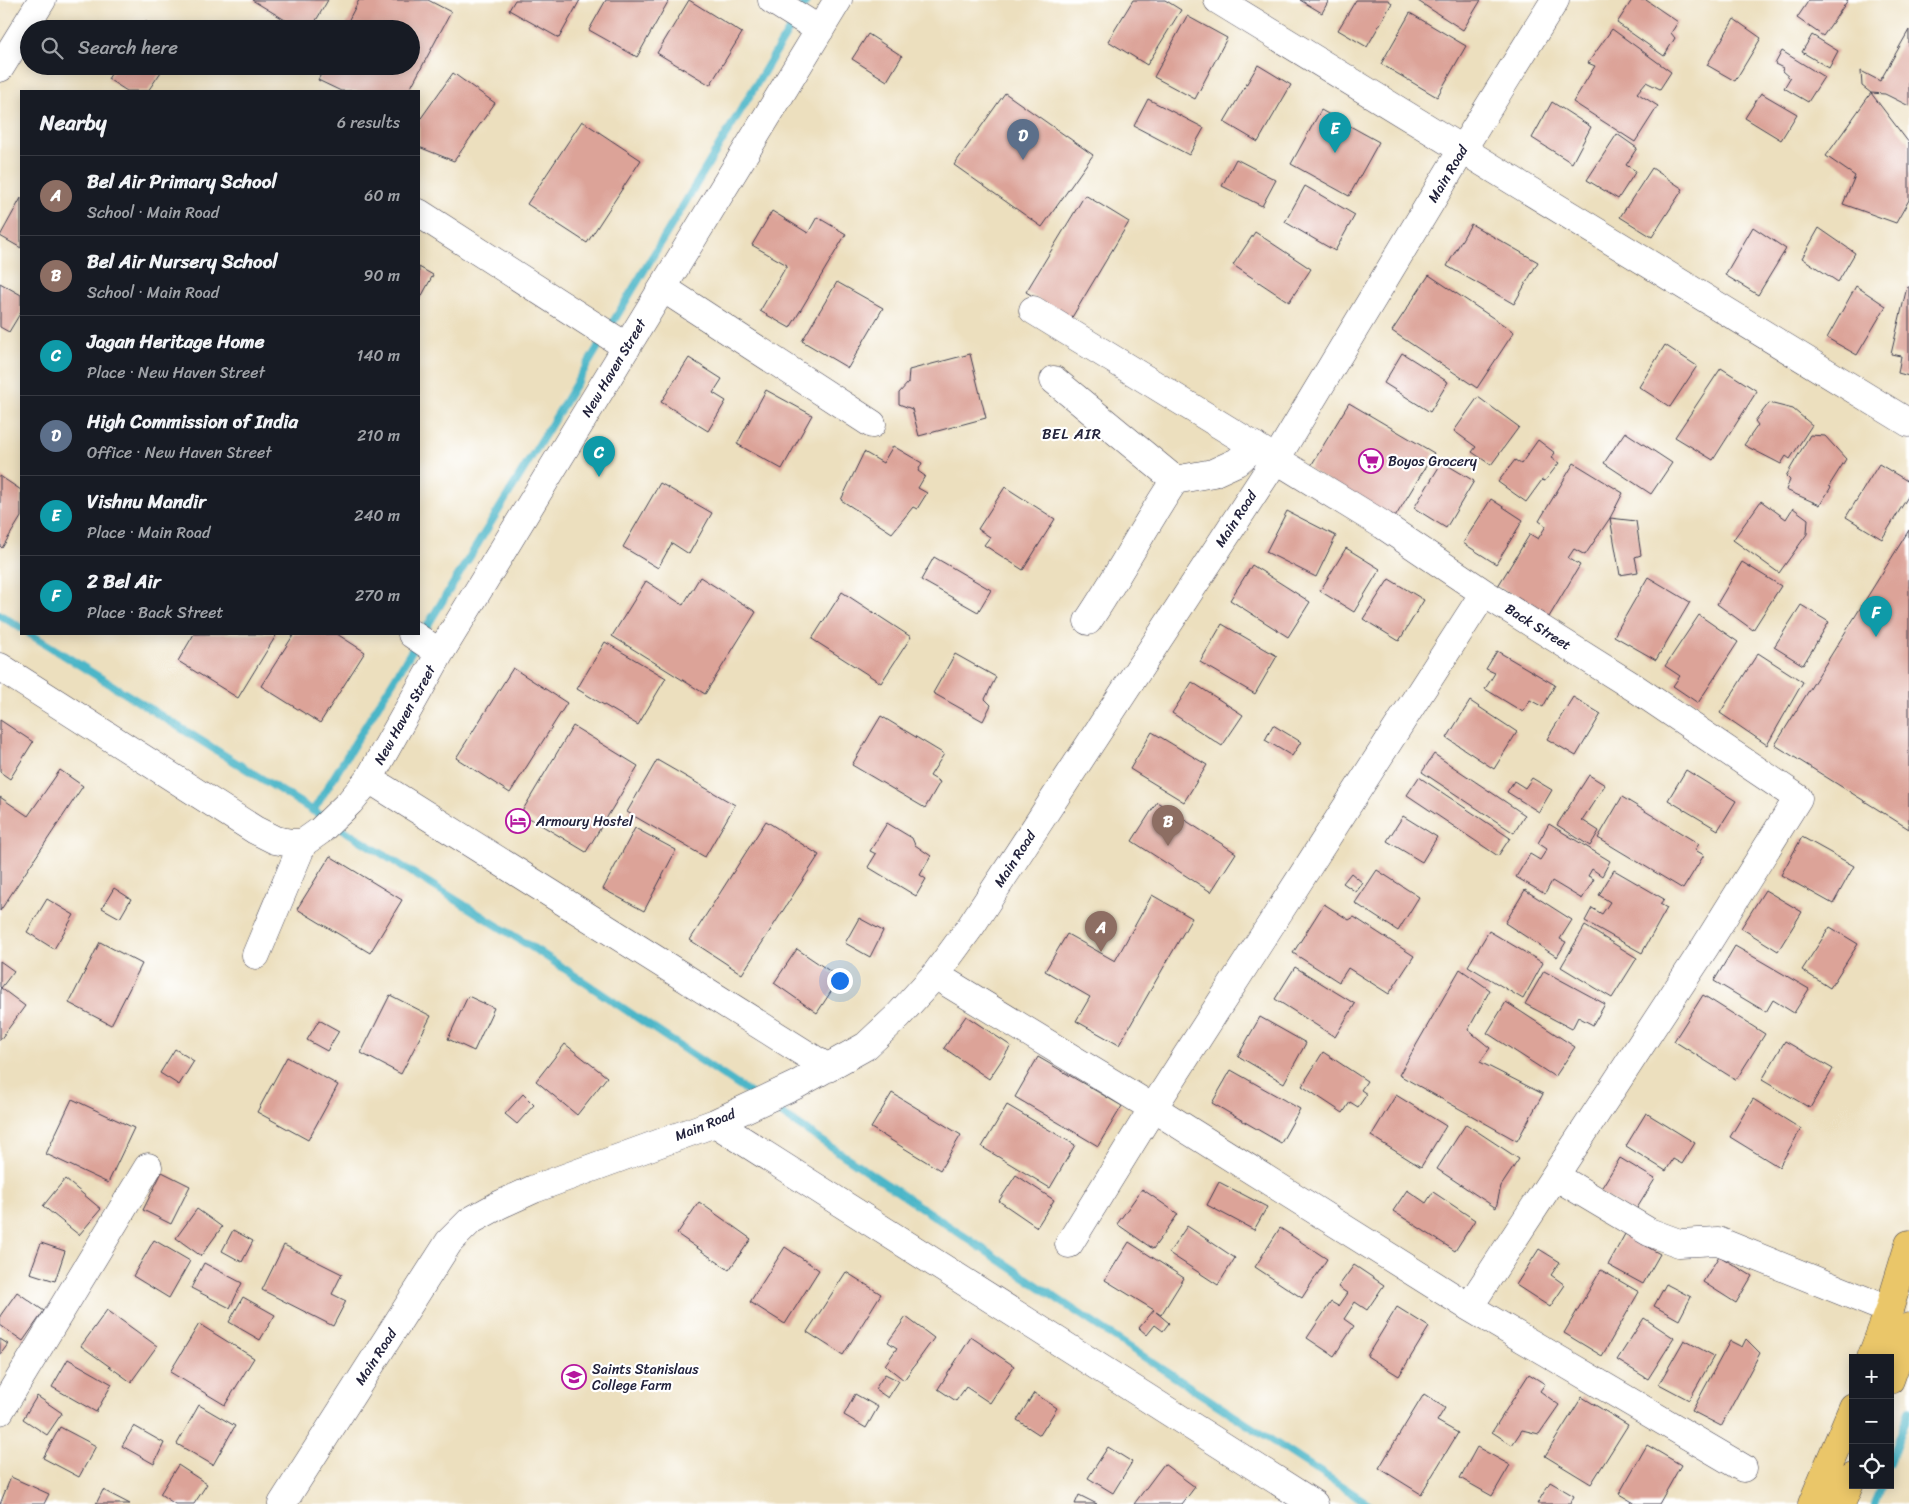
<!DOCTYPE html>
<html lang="en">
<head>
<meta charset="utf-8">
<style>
  body { margin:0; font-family:Sriracha,sans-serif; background:#20242c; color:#f1f3f6 }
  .controls { position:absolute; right:15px; bottom:15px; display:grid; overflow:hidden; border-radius:0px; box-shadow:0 2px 12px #0003 }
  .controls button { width:45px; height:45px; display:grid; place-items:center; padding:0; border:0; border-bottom:1px solid #363941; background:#171b24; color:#f1f3f6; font:25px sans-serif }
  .you { position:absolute; left:839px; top:980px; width:18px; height:18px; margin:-12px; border:4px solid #fff; border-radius:50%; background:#1a73e8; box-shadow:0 0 0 8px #1a73e833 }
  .badge { display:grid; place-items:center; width:32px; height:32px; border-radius:50%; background:#7c3aed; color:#fff; font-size:16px; font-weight:700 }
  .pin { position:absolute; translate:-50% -41px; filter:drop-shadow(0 1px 2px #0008) }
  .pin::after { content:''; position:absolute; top:26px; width:18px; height:15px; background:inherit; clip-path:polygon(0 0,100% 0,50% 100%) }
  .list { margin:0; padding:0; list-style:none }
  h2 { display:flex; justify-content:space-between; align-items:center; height:65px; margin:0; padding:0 20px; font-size:21px }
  h2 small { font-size:16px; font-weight:400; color:#9ea1a6 }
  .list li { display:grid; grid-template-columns:32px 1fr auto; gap:15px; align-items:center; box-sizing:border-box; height:80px; padding:0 20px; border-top:1px solid #363941 }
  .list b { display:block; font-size:19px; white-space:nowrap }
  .list p { margin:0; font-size:16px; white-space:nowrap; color:#9ea1a6 }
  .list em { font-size:16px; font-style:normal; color:#9ea1a6 }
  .icon { flex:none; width:28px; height:28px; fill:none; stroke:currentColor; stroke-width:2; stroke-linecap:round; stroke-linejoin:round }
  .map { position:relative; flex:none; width:1909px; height:1504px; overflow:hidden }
  .search { position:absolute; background:#171b24; box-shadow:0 2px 12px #0003; left:20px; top:20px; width:400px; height:55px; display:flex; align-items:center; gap:12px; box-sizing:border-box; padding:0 18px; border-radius:28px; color:#9ea1a6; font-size:19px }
  .panel { position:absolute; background:#171b24; box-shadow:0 2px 12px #0003; left:20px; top:90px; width:400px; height:545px; border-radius:0px }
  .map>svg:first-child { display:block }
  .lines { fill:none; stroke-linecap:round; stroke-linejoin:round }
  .stream { stroke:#4bb6c8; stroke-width:8 }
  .building { fill:#dca398 }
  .minor-casing { stroke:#403e4f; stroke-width:29 }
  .major-casing { stroke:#403e4f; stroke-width:29 }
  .minor { stroke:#fff; stroke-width:28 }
  .major { stroke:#eac669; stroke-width:28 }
  .labels { text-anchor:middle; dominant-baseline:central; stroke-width:4.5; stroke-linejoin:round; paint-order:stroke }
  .street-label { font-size:14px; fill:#22223b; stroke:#fff }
  .poi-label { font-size:14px; fill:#22223b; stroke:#fff; text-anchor:start }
  .neighbourhood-label { font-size:15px; letter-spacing:1px; fill:#22223b; stroke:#fff }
</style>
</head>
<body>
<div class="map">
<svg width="1909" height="1504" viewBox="0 0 1909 1504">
  <rect width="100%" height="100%" fill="#fff"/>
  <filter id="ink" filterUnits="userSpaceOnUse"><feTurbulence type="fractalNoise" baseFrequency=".02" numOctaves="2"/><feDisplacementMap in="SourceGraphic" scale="10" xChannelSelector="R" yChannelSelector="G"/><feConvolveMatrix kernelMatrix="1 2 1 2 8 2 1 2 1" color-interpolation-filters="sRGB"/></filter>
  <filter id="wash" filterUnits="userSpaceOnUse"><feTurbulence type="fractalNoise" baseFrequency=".0096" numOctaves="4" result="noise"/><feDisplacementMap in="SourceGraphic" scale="20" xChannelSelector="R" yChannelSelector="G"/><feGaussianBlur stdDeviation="1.12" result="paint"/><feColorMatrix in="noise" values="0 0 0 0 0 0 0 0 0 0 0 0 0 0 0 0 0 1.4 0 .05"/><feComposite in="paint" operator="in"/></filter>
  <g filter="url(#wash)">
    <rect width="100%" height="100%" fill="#ecdfbe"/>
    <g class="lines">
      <path class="stream" d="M0,615L21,628
        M30,634L541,953L757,1098
        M313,811L551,425L807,0
        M767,1104L1141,1355L1369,1504
        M1890,1463L1909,1411
        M1875,1504L1882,1485"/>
    </g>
    <g id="blocks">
      <path class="building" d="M252,0H328L311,29H300Z
        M359,0H428L451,12L409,91H341L318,80L325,66H411V29H344Z
        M515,0H580L559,38L509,10Z
        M606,0H669L637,57L589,30Z
        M689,0L742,33L710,85L657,53Z
        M1133,0H1165L1181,10L1147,65L1108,41Z
        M1300,0H1329L1322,13Z
        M1356,0H1388L1392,3L1367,47L1338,30Z
        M1419,0H1481L1463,30L1418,1Z
        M1632,0H1646L1678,22L1671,33L1675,38L1664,56L1617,23Z
        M1809,0H1848L1823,36L1797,18Z
        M1410,13L1466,46L1437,97L1381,64Z
        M1187,16L1227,38L1195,99L1154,77Z
        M1734,19L1761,38L1735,81L1707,65Z
        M145,21L157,29H140Z
        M1612,29L1671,72L1660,89L1646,82L1637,93L1658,106L1635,142L1573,102L1595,66L1588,63Z
        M1909,30V106L1885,94L1871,93L1862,86L1861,71L1880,81Z
        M868,34L902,56L887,81L852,59Z
        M1812,35L1838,51L1829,68L1802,52Z
        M1782,51L1824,77L1808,102L1784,88L1790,78L1782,71L1783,68L1775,64Z
        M1258,65L1291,85L1258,142L1224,122Z
        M116,66H165L148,91H127L108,79Z
        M453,73L495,103L454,161L419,147V121Z
        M1005,93L1093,155L1042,227L954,165Z
        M1761,93L1797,114L1781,140L1745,118Z
        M1871,93L1909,143V200L1896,223L1843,204L1855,176L1826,156Z
        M1148,99L1204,128L1189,155L1134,126Z
        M1552,102L1591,127L1572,163L1532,138Z
        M1321,110L1379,142L1349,196L1291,164Z
        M582,121L641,160L587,243L527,204Z
        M1617,134L1637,148L1626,165L1636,171L1618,199L1587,180Z
        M1236,159L1276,180L1262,206L1222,186Z
        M1652,168L1683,189L1652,237L1620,217Z
        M1305,186L1355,215L1335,251L1285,222Z
        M1085,195L1129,222L1071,319L1026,292Z
        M21,198V248L0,236Z
        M772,211L808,233L817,217L846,234L790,328L760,311L787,265L752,245Z
        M1471,224L1538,262L1514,304L1447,266Z
        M1753,227L1786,249L1758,295L1725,275Z
        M1819,228L1855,253L1838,282L1802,258Z
        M1255,232L1311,269L1289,302L1233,265Z
        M419,267L433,275L419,301Z
        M1429,275L1514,332L1477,388L1392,331Z
        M837,282L883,308L848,368L802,341Z
        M0,283L21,295V312L9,332L0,327Z
        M1856,286L1886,306L1857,355L1827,338Z
        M1907,287H1909V376L1898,373L1901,356L1891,354Z
        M1665,345L1697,366L1670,407L1639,387Z
        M1402,353L1448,382L1430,412L1384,383Z
        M970,354L986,418L919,436L912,409L899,404V393L908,383L909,370Z
        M689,358L722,379L713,393L726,401L708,431L661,402Z
        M1721,368L1757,391L1713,460L1675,437Z
        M766,390L812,415L782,469L737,444Z
        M1478,397L1519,427L1491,465L1472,452L1476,447L1454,431Z
        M1349,403L1434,453L1394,519L1309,469Z
        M1769,403L1793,409L1812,425L1790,459L1786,456L1781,464L1744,445L1758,425L1755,421Z
        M1625,432L1672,463L1651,494L1604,463Z
        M1810,435L1825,436L1846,459L1829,486L1831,487L1820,505L1786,490L1790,480L1786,476Z
        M1538,440L1555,453L1551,458L1559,463L1545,481L1542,480L1526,502L1498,482L1515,460L1521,464Z
        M893,446L922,463L918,471L925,476L918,488L927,493L917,509L913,507L892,533L841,500L864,452L883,463Z
        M1442,462L1474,481L1446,528L1414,508Z
        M1574,463L1623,493L1610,518L1636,521L1641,555L1635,557L1638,572L1620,575L1610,518L1585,555L1574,549L1568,558L1580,565L1549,617L1498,586L1530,534L1538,539L1546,526L1539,521Z
        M1879,464L1909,482V495L1882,539L1846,517Z
        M0,476L21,490V517L2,548L0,546Z
        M660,483L712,513L689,554L672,543L658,568L623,547Z
        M1005,487L1055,519L1023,570L984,545L990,537L978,529Z
        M1491,499L1523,520L1496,564L1463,543Z
        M1761,501L1786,519L1793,508L1808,519L1807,534L1779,573L1733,540Z
        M1287,511L1336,536L1316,577L1266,552Z
        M1909,530V829L1775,745Z
        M1346,548L1380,569L1354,612L1320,591Z
        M934,557L991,590L978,612L921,580Z
        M1742,562L1781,586L1753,630L1717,604Z
        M1252,565L1310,602L1288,637L1230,600Z
        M700,577L756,612L705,694L612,636L646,581L683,605Z
        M1648,577L1690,602L1656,660L1614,636Z
        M1389,579L1424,600L1399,641L1363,619Z
        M842,592L911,637L881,683L812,639Z
        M1801,605L1829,622L1803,665L1774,647Z
        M1699,615L1738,642L1698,703L1673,686L1680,676L1665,666Z
        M1222,624L1277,656L1255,694L1200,662Z
        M194,634H277L238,698L178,661Z
        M294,634H337L365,652L320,723L261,686Z
        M605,642L666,678L638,725L577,689Z
        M1497,651L1555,685L1543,707L1530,700L1523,712L1485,689L1495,673L1486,669Z
        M1758,653L1803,682L1767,745L1720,713Z
        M955,654L996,677L985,699L991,705L983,721L933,693Z
        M513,668L567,703L510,793L456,758Z
        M1192,682L1243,715L1222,746L1172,713Z
        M1573,697L1601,714L1576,756L1547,739Z
        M1470,701L1517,732L1494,769L1447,738Z
        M881,716L944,754L930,776L940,782L925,808L852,765Z
        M0,720L33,742L10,779L0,772Z
        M1273,725L1301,742L1292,756L1265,740Z
        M573,726L638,766L586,852L521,813Z
        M1152,732L1207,765L1184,802L1130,769Z
        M1434,754L1525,815L1514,833L1422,772Z
        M657,760L735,805L705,857L627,812Z
        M60,770L83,786L0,911V797L28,816Z
        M1686,770L1736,801L1718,830L1668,800Z
        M1589,775L1605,785L1582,820L1599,831L1590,846L1557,825Z
        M1419,777L1510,838L1498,856L1407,795Z
        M1532,778L1552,790L1539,812L1507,792L1514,781L1525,788Z
        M1622,797L1699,844L1695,850L1704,855L1683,889L1598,838Z
        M1157,802L1236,853L1211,892L1132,841Z
        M1403,816L1437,837L1422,862L1387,841Z
        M766,821L819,855L742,974L690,940Z
        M887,823L912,838L915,845L931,856L920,875L926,879L916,896L868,867L876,854L870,851Z
        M1549,824L1610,861L1602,876L1592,869L1588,876L1594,879L1582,899L1552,881L1545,894L1516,877L1530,854L1540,860L1547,849L1538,843Z
        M635,828L676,850L644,911L603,889Z
        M1802,837L1854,866L1833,904L1781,875Z
        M330,856L402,900L370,953L297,909Z
        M1377,870L1419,897L1398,931L1355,903Z
        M1614,870L1664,899L1660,904L1667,908L1642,953L1585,921L1592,908L1602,914L1610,902L1599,895Z
        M1351,873L1363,883L1356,892L1343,883Z
        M114,888L131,899L120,918L102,908Z
        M1525,890L1572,920L1560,939L1566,942L1557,957L1505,923Z
        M1765,890L1802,912L1778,951L1741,928Z
        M1152,895L1192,918L1119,1045L1076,1021L1090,997L1045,971L1067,934L1115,961Z
        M47,899L74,915L54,949L27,932Z
        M1324,904L1349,920L1354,917L1414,956L1389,994L1348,968L1339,982L1293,953Z
        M859,918L883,931L870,957L845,943Z
        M1585,926L1637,958L1612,998L1561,967Z
        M1830,927L1858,944L1830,988L1802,970Z
        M1489,931L1543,963L1523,999L1468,966Z
        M100,942L142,964L111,1025L69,1003Z
        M1735,946L1809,989L1794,1013L1773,1000L1766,1012L1714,981Z
        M797,949L840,978L817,1013L774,983Z
        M0,961L14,971L1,988L25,1006L0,1040V990L1,988L0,987Z
        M1295,967L1355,1004L1335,1037L1275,999Z
        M1460,969L1490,990L1468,1030L1490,1048L1480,1062L1543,1094L1517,1141L1399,1075Z
        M1544,971L1605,1004L1593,1025L1578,1017L1572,1029L1525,1004Z
        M390,995L431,1016L401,1074L361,1053Z
        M1703,995L1765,1034L1736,1080L1674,1041Z
        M468,996L494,1008L474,1051L448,1039Z
        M1506,1002L1575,1047L1555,1077L1487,1033Z
        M966,1016L1011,1046L989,1079L944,1048Z
        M1260,1017L1306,1043L1284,1083L1238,1056Z
        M319,1020L339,1031L327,1051L307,1040Z
        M1785,1041L1833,1069L1810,1108L1762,1080Z
        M565,1044L607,1077L577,1115L536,1081Z
        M175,1049L194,1061L179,1085L160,1073Z
        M1323,1052L1367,1081L1361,1090L1367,1094L1358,1107L1350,1102L1343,1113L1302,1086Z
        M287,1057L338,1085L308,1140L257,1112Z
        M1038,1057L1122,1106L1098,1146L1015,1097Z
        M1231,1070L1300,1109L1281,1143L1212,1103Z
        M892,1093L961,1135L940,1170L871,1128Z
        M523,1094L534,1105L517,1124L505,1114Z
        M1396,1095L1446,1126L1421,1167L1371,1136Z
        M72,1099L134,1128L108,1183L46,1154Z
        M1753,1099L1801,1129L1779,1167L1730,1137Z
        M1007,1105L1075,1145L1050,1188L982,1147Z
        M1646,1113L1695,1143L1682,1164L1673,1159L1666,1171L1626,1146Z
        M1466,1124L1519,1159L1501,1186L1496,1208L1437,1169Z
        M1620,1158L1655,1179L1634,1213L1599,1192Z
        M162,1172L190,1186L171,1224L143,1210Z
        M1016,1175L1054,1200L1037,1227L999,1201Z
        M65,1179L101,1209L79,1235L43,1206Z
        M1219,1182L1267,1207L1254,1230L1207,1205Z
        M1142,1189L1178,1214L1153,1249L1117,1224Z
        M1407,1190L1426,1203L1433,1192L1475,1220L1455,1251L1393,1211Z
        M699,1202L751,1239L729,1270L677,1234Z
        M197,1209L222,1227L201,1256L176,1238Z
        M1187,1226L1235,1258L1218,1285L1169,1253Z
        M1280,1228L1327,1259L1302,1298L1255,1267Z
        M233,1230L253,1241L242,1262L222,1251Z
        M1625,1234L1660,1254L1643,1284L1608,1265Z
        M154,1240L190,1261L169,1298L133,1276Z
        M1129,1242L1184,1278L1161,1315L1156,1312L1169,1323L1163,1331L1155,1325L1147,1335L1139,1328L1154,1310L1105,1280Z
        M41,1243L65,1251L55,1281L30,1273Z
        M284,1245L342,1274L332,1294L346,1301L333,1326L262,1290Z
        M785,1247L819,1270L785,1324L750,1302Z
        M1539,1249L1560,1262L1551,1275L1565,1285L1550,1307L1516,1285Z
        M1719,1256L1752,1276L1736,1303L1703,1282Z
        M204,1263L242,1283L230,1308L191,1288Z
        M1354,1265L1384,1285L1367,1310L1355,1302L1344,1319L1354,1326L1334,1356L1307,1338L1331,1302L1338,1306L1347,1293L1338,1287Z
        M1601,1270L1639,1292L1602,1356L1564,1333Z
        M846,1272L881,1294L843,1355L807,1332Z
        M1666,1284L1691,1297L1679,1320L1654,1306Z
        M17,1292L44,1311L23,1341L0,1325V1316Z
        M243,1297L275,1315L260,1340L229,1322Z
        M1397,1307L1429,1327L1399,1376L1367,1356Z
        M107,1310L157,1346L131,1382L81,1346Z
        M906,1317L934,1338L904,1380L885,1365L897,1348L888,1342Z
        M1644,1318L1674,1338L1648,1379L1617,1360Z
        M199,1324L254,1358L225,1405L170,1372Z
        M971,1337L1014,1366L990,1403L966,1387L956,1401L938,1389Z
        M0,1339L8,1344L0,1355Z
        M1746,1339L1760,1353L1721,1426L1692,1411L1730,1341L1742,1347Z
        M1684,1340L1714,1356L1689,1400L1659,1384Z
        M68,1359L112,1384L96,1412L52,1387Z
        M885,1374L899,1381L888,1398L875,1389Z
        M1529,1374L1545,1384L1540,1391L1559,1405L1539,1434L1522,1430L1512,1445L1492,1432Z
        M1034,1393L1057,1408L1040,1435L1017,1420Z
        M855,1394L878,1407L866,1428L844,1415Z
        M1424,1394L1445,1408L1437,1421L1458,1433L1421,1494L1379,1468Z
        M37,1396L62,1413L47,1435L23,1419Z
        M1582,1397L1628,1425L1591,1484L1545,1456Z
        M199,1405L235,1426L213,1465L177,1444Z
        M134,1426L164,1443L154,1464L122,1446Z
        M60,1427L96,1446L79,1477L43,1458Z
        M1647,1445L1681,1465L1659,1504H1636L1619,1494Z
        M1108,1447L1132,1462L1113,1493L1088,1478Z
        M1477,1447L1510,1465L1492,1496L1460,1478Z
        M1164,1464L1195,1487L1182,1504H1134Z
        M178,1465L207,1484L194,1504H175L160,1494Z
        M11,1477L49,1494L44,1504H0Z
        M1550,1482L1574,1496L1570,1504H1537Z
        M103,1490L130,1504H96Z
        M1079,1495L1097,1504H1075Z"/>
    </g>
  </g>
  <g filter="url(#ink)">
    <use href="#blocks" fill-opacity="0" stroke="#403e4f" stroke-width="1"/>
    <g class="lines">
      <defs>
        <path id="minor" d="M772,0L820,30
          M1218,0L1909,423
          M0,68L42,0
          M419,213L627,347
          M663,288L872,424
          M1033,310L1383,525L1484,593L1635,688L1798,798L1705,947L1469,1307
          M1054,380L1175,480
          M1088,621C1119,575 1144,526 1175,480L1213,473L1237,462L1255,446
          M412,634L440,653
          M0,667L255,830L275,840L291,843H303L320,831L350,802L369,779L440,653L838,0
          M369,779L828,1068
          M256,955L303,843
          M935,975L1153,1108L1469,1307L1743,1468
          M715,1123L1314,1504
          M1555,1176L1649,1232L1679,1243L1718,1241L1889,1310
          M1069,1244L1153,1108L1484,593
          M0,1411L148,1167
          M282,1504L449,1242L470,1221L499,1205L534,1189L715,1123L796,1085L866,1046L898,1016L935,975L971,926L1276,459L1462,150L1555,0"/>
        <path id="major" d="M1871,1358L1889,1310L1909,1244
          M1890,1380L1909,1327
          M1812,1504L1853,1407
          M1841,1504L1853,1476"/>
      </defs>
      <use href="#minor" class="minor-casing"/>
      <use href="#major" class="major-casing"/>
      <use href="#minor" class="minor"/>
      <use href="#major" class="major"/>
    </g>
  </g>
  <defs>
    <symbol id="supermarket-ring" viewBox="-11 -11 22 22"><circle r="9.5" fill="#fff" stroke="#b5179e" stroke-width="1.5"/><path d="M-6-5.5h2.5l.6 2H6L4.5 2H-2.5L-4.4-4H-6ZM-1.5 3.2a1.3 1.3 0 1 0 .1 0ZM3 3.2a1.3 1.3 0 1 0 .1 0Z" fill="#b5179e"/></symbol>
    <symbol id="hotel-ring" viewBox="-11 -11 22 22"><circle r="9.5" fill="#fff" stroke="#b5179e" stroke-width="1.5"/><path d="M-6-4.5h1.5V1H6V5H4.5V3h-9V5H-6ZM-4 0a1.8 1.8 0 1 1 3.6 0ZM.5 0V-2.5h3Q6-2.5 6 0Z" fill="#b5179e"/></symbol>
    <symbol id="school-ring" viewBox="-11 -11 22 22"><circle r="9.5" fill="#fff" stroke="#b5179e" stroke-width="1.5"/><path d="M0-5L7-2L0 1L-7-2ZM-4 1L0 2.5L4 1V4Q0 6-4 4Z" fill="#b5179e"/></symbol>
  </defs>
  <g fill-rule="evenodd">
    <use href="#supermarket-ring" x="1357" y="447" width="28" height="28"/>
    <use href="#hotel-ring" x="504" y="807" width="28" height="28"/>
    <use href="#school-ring" x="560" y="1363" width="28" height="28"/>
  </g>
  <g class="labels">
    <g class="street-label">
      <text transform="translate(1448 174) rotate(-59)">Main Road</text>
      <text transform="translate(614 368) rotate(-59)">New Haven Street</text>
      <text transform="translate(1236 519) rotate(-57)">Main Road</text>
      <text transform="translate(1538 627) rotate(32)">Back Street</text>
      <text transform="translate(405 715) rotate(-61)">New Haven Street</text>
      <text transform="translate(1015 859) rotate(-57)">Main Road</text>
      <text transform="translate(705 1125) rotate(-22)">Main Road</text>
      <text transform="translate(376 1357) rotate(-57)">Main Road</text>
    </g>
    <g class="poi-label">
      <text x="1388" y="461">Boyos Grocery</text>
      <text x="536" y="821">Armoury Hostel</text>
      <text x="592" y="1369">Saints Stanislaus<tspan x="592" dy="16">College Farm</tspan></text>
    </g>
    <g class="neighbourhood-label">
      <text x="1072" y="434">BEL AIR</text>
    </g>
  </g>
</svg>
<div class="controls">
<button>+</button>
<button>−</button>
<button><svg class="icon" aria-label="locate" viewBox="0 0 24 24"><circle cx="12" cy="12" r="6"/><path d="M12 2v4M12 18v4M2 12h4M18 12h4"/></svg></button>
</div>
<div class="you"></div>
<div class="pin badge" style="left:1101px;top:952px;background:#8d6e63">A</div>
<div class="pin badge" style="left:1168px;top:846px;background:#8d6e63">B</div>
<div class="pin badge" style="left:599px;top:477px;background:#0f9aa8">C</div>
<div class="pin badge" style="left:1023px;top:160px;background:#5c6f8a">D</div>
<div class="pin badge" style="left:1335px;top:153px;background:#0f9aa8">E</div>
<div class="pin badge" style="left:1876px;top:637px;background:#0f9aa8">F</div>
<div class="search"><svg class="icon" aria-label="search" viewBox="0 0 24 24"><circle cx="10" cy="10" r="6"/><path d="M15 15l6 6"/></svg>Search here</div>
<section class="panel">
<h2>Nearby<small>6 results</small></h2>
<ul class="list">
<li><span class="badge" style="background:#8d6e63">A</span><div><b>Bel Air Primary School</b><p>School · Main Road</p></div><em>60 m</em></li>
<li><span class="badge" style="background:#8d6e63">B</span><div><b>Bel Air Nursery School</b><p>School · Main Road</p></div><em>90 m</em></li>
<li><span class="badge" style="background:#0f9aa8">C</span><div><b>Jagan Heritage Home</b><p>Place · New Haven Street</p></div><em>140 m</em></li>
<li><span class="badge" style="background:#5c6f8a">D</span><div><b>High Commission of India</b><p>Office · New Haven Street</p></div><em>210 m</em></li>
<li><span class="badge" style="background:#0f9aa8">E</span><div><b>Vishnu Mandir</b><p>Place · Main Road</p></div><em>240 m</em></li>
<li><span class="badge" style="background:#0f9aa8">F</span><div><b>2 Bel Air</b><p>Place · Back Street</p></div><em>270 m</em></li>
</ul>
</section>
</div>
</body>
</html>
